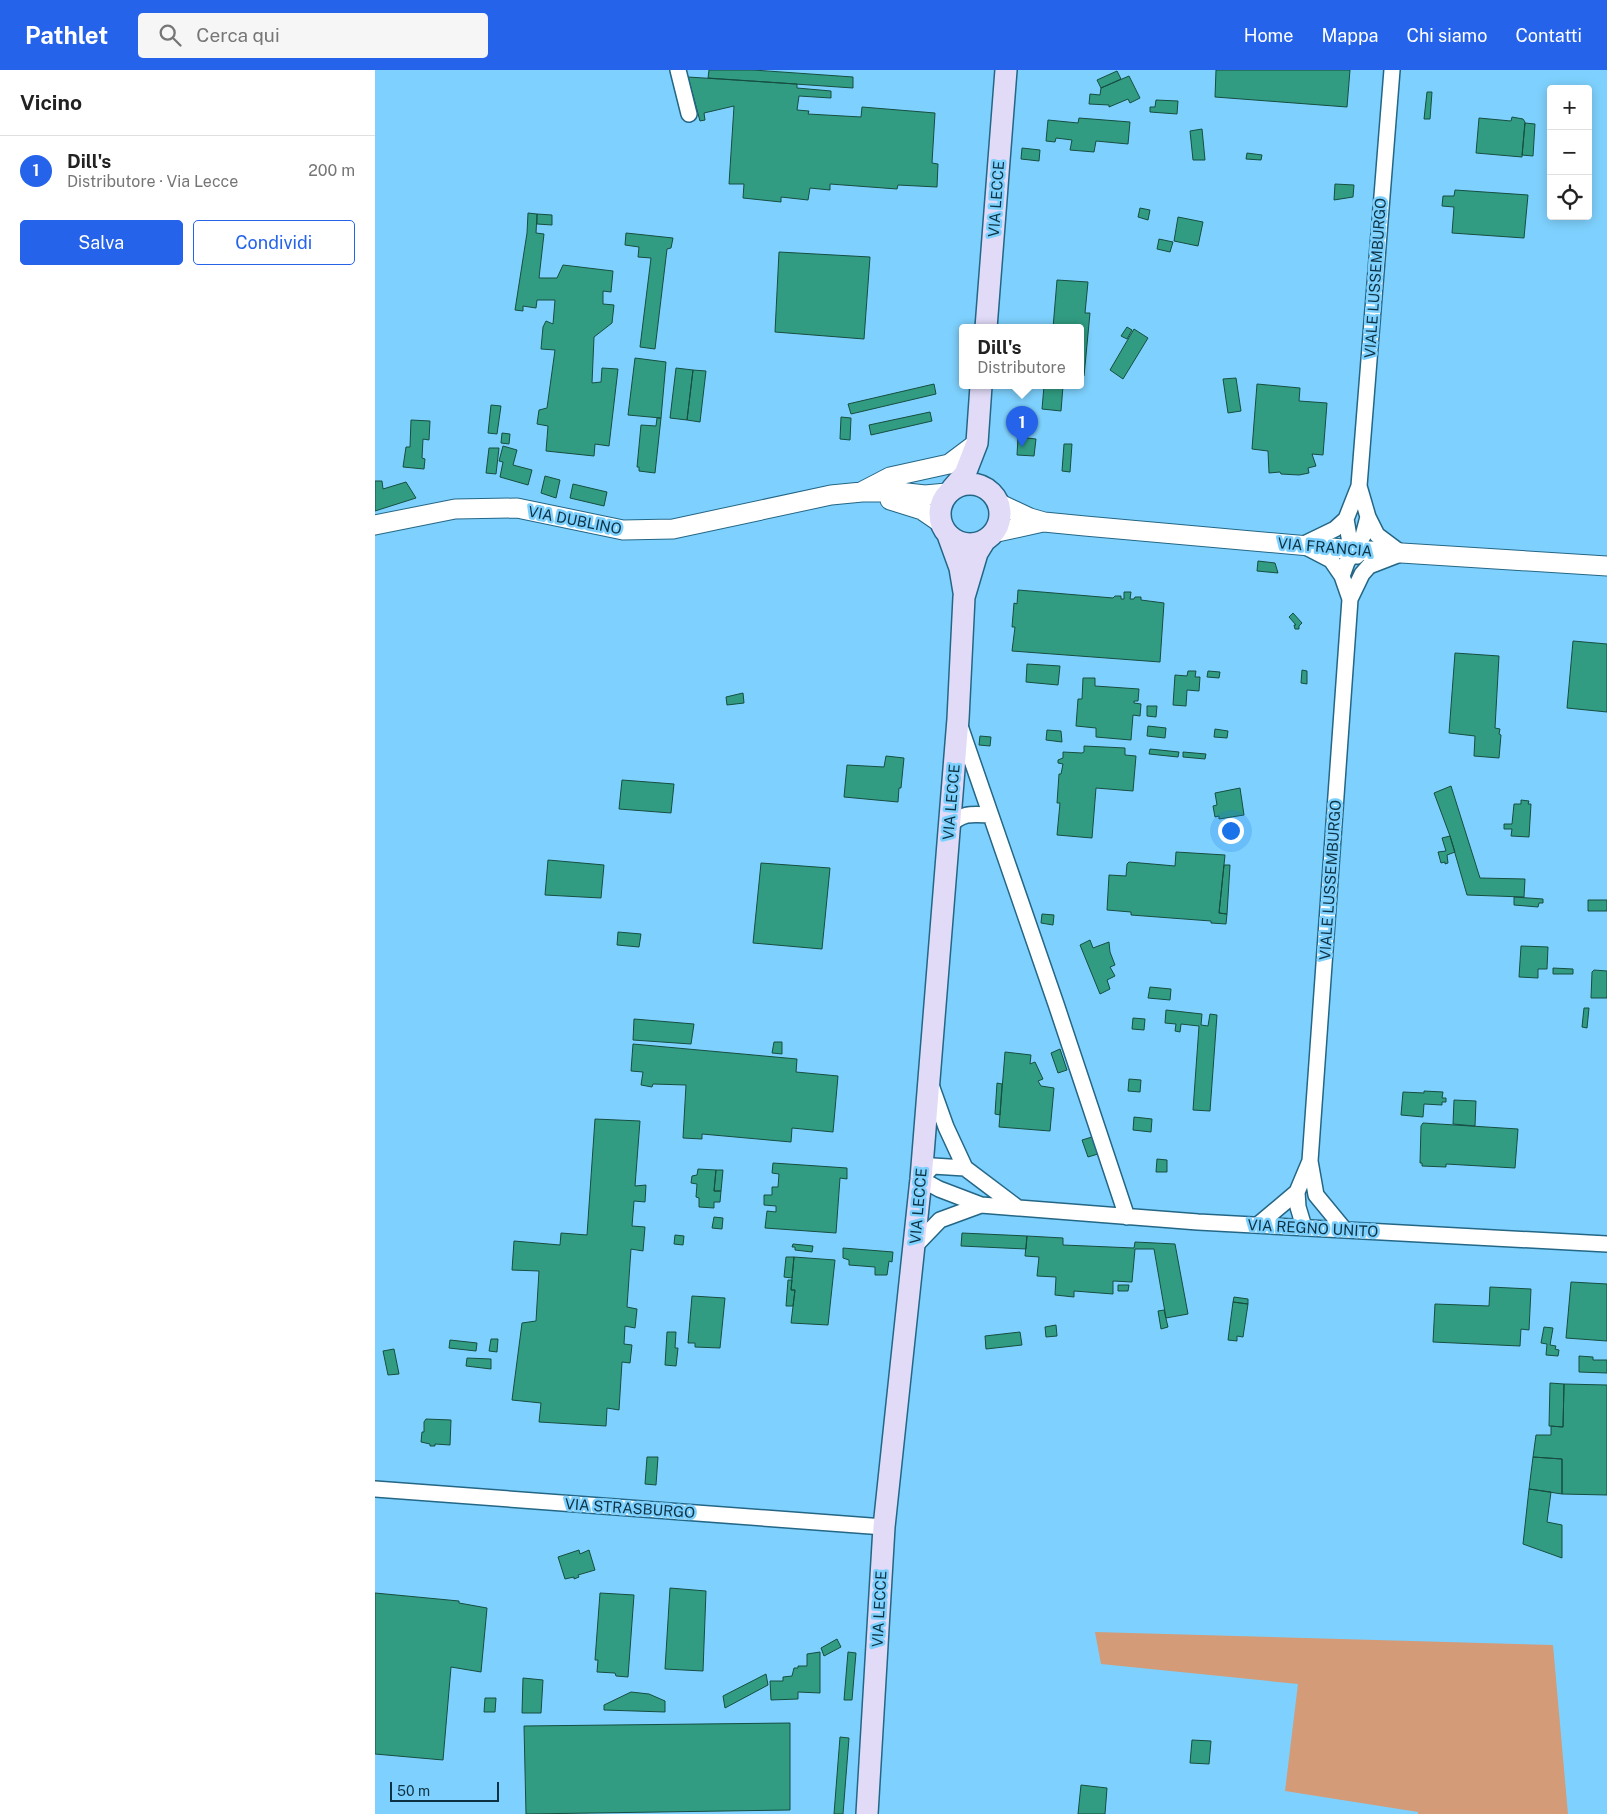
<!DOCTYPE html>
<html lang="it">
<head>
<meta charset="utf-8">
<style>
  body { margin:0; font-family:"Public Sans",sans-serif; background:#f6f6f6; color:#222 }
  .controls { position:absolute; right:15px; top:15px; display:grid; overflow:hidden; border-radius:5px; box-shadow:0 2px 12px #0003 }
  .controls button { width:45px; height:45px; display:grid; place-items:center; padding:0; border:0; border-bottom:1px solid #e0e0e0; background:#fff; color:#222; font:25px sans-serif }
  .scale { position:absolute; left:15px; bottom:12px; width:109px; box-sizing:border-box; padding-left:5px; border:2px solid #0d3243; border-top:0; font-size:14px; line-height:18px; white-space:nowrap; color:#0d3243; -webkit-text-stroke:4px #7ed1fe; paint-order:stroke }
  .you { position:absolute; left:855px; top:760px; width:18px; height:18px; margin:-12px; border:4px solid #fff; border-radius:50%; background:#1a73e8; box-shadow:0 0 0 8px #1a73e833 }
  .badge { display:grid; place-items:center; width:32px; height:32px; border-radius:50%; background:#2563eb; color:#fff; font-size:16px; font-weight:700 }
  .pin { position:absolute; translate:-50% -41px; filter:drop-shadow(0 1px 2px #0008) }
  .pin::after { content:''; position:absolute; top:26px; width:18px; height:15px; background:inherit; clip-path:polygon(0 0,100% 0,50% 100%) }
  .popup { position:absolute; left:584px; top:254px; width:125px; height:65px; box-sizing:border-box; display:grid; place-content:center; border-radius:5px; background:#fff; filter:drop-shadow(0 1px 4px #0005); font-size:16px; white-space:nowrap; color:#767676 }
  .popup b { font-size:19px; color:#222 }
  .popup::after { content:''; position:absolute; left:50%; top:100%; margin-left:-10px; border:10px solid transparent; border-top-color:#fff }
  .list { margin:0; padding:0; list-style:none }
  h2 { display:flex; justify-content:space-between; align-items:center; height:65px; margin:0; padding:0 20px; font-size:21px }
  h2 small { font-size:16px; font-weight:400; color:#767676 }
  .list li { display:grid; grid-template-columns:32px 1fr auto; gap:15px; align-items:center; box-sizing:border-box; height:70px; padding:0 20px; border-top:1px solid #e0e0e0 }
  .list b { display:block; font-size:19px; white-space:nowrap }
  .list p { margin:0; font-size:16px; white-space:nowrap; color:#767676 }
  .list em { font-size:16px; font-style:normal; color:#767676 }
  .actions { display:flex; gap:10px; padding:15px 20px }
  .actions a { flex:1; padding:11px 0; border:1px solid #2563eb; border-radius:5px; text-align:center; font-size:18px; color:#2563eb }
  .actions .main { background:#2563eb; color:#fff }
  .icon { flex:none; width:28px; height:28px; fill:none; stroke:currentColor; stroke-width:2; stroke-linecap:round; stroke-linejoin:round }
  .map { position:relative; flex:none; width:1232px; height:1744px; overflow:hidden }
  header { display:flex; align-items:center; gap:30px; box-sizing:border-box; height:70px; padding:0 25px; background:#2563eb; color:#fff }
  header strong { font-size:24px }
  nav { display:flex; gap:28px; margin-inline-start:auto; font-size:18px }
  .search { width:350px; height:45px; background:#f6f6f6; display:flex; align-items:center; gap:12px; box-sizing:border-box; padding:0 18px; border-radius:5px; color:#767676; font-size:19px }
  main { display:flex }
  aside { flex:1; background:#fff }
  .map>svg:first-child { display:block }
  .green { fill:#d39b77 }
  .building { fill:#319c82; stroke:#164e41 }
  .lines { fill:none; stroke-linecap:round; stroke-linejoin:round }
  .minor-casing { stroke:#246686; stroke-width:18 }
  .tertiary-casing { stroke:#246686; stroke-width:21 }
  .secondary-casing { stroke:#246686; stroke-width:24 }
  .minor { stroke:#fff; stroke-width:15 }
  .tertiary { stroke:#fff; stroke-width:19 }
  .secondary { stroke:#e2dbf8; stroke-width:21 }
  .labels { text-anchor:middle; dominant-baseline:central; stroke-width:5; stroke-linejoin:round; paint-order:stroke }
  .street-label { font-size:15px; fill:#0d3243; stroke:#7ed1fe }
</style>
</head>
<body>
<header>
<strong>Pathlet</strong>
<div class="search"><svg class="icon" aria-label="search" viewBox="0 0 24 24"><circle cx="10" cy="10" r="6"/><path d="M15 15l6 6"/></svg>Cerca qui</div>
<nav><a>Home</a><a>Mappa</a><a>Chi siamo</a><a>Contatti</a></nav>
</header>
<main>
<aside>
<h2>Vicino<small></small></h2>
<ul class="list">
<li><span class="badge">1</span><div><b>Dill's</b><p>Distributore · Via Lecce</p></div><em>200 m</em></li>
</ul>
<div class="actions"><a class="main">Salva</a><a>Condividi</a></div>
</aside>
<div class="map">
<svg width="1232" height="1744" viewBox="0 0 1232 1744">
  <rect width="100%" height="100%" fill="#7ed1fe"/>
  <path class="green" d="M720,1562L1178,1575L1193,1744H1043V1742L910,1721L923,1614L726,1594Z"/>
  <path class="building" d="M334,0H378L478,7V18L333,8Z
    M841,0H975L972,37L840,27Z
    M742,1L746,9L726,18L722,10Z
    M754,6L765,28L755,33L753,29L734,37V35L714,34L715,24L725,25L726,18Z
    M313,7L422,14V18L456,21V28L424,26L422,40L434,41L433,44L486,47L487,37L560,43L557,93L563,94L562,117L523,115L522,119L455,114V120L435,118L433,130L406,127V132L368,128L369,114H354L359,36L329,43L330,50L325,51Z
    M1052,22H1057L1055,49H1049Z
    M781,30L803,31L802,44L775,42V37H780Z
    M1137,47L1148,49L1150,52L1147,87L1101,83L1104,48L1136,51Z
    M704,48L755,52L753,74L721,71L719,82L695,80L697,70L681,68L680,72L671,71L673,50L703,53Z
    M1150,53L1160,54L1158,86L1147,85Z
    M827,59L830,90H818L815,61Z
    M647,78L665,80L664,91L646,89Z
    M872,83L887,85L886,90L871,89Z
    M960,114L979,115L978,127L959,130Z
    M1080,120L1153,125L1149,168L1077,163L1079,137L1067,136L1068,126H1079Z
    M765,138L775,140L773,150L763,147Z
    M153,143L162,144L161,163L169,164L164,208H182L188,195L238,201L236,222L228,221V234L239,235L237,253L219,267L217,313L226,312L227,298L243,299L234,376L220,374L219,386L171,381L173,356L162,354L164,340L172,338L180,280L166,279L168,257L171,251L178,254L180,230H162L161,238L148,236V241L140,240L152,163Z
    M162,144L177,145V155L162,154Z
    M803,147L828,152L823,176L799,171Z
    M251,163L298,168L296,178L292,179L280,279L265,277L276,188L263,187L264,177L250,175Z
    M784,169L798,172L795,182L782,179Z
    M404,182L495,187L489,269L400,262Z
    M682,210L713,212L710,243H715L709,306H706V258H678Z
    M752,257L757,260L752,269L746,266Z
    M759,259L773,268L748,309L735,300Z
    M260,288L291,292L286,348L253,345Z
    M301,298L318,300L312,350L295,348Z
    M318,300L331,301L325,352L312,350Z
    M861,308L866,341L853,343L848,309Z
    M559,314L561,324L476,344L473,334Z
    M882,314L925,318L924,331L952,333L948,385L937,384L941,396L933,398L934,403L924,405L906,404L905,402L894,403L893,381L877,379Z
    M669,316H688L686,341L667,339Z
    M116,335L126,336L122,364L113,363Z
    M555,342L557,351L496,365L494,355Z
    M466,347L476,348L475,370L465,369Z
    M282,348H286L280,403L264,401V397H262L266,355L281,356Z
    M36,350L55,351L54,370L48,369L47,388L50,389L49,399L28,397L31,377H35Z
    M127,363L135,364L134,374L126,373Z
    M643,367L661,369L659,386L642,385Z
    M689,374H697L695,402L687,401Z
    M128,376L142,380L138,395L157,400L153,415L125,407L128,392L124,391Z
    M114,378H124L121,404L111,403Z
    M170,406L185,410L181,428L166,423Z
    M0,411H7L8,419L31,412L41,428L0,441Z
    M198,414L232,422L229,436L195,428Z
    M883,491L900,493L903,503L882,501Z
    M643,520L738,528L740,526H746V529H749V522H756L755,529H759L760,527H766V530L789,533L785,592L637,581L640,557H637L639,533L642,534Z
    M918,543L927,553L924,556V559H920L919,555H921L914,547Z
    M1198,571L1232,574V642L1192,638Z
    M1080,583L1124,586L1120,658L1125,659L1124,664L1126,665L1124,688L1099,686L1100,666L1074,663Z
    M652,594L685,596L683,615L651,612Z
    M927,600L932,601V614L926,613Z
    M813,601H821L820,607H825L824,621L812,620L811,636L798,635L800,605L812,606Z
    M833,601L845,602L844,608L832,607Z
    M708,608H720V616L764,619L763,631H759V633L766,634L765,646L758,645L756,670L721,667V658L701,656L703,629H707Z
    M368,623L369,633L352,635L351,627Z
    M772,636H782L781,647L772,646Z
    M773,656L791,658L790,668L772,666Z
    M840,659L853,661L852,668L839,667Z
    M672,660L686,661L687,672L671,670Z
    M605,666L616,667L615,676L604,675Z
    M709,676L750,678V685L761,686L758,721L721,718L717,768L682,765L685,733H682L684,704H686L688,694L683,693V690L688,688V682L707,683L709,682Z
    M775,679L804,682L803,687L774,684Z
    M808,682L831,684L830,689L808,687Z
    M511,686L529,688L526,718H524L523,732L469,727L472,695L509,697Z
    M247,710L299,714L296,743L244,739Z
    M1076,716L1105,808L1150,809L1149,827L1092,825L1075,766L1059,723Z
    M865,718L869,745L844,749V746L840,747L838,736L842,735L840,723Z
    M1146,730L1154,731L1153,734H1156L1154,767L1136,766L1137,759H1129V754H1137L1139,734H1146Z
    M1075,766L1080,782L1072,785L1073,793L1070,794V792L1066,793L1063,782L1071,781L1067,768Z
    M801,782L850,785L844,843L852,844L851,854L836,853V851L756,845V842L732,840L734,805L751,806L752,794L754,792L800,796Z
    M173,790L229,795L226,828L170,825Z
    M386,793L455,798L447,879L378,873Z
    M849,795H855L852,844L844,843Z
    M1139,827L1168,829V833H1164L1163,837L1139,835Z
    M1213,830H1232V841H1213Z
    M667,844L679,845L678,855L666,853Z
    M243,862L266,864L264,877L242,875Z
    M715,870L718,878L734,872L735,882L740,895L735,897L740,906L732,910L735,919L725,924L705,875Z
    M1146,876L1173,877L1172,899H1163V908L1144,907Z
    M1178,898L1198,899V904H1178Z
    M1219,900L1232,901V928H1216L1217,902Z
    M775,917L796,919L795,930L773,928Z
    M1209,938H1214L1212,958L1207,957Z
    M791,940L827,944L826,955L833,956L835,944L842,945L835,1041L818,1040L824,956L806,954L805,962L800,961L801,954L790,953Z
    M758,948L770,949L769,960L757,959Z
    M259,949L319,954L316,974L258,970Z
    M399,972H407V984L397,983Z
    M258,974L422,989L421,1002L463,1006L458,1062L417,1058L416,1072L327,1064V1069L308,1068L311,1015L278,1014L277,1017L266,1015L268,1002L256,1001Z
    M685,979L692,1000L683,1003L676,983Z
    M630,982L656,985L655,994L660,992L668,1009L663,1011L666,1016L679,1018L675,1061L624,1057Z
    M754,1009L766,1010L765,1022L753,1021Z
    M622,1013L627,1014L625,1045L620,1044Z
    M1049,1021L1068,1022L1067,1028H1071V1032H1067V1035L1049,1034L1048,1047L1026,1045L1028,1022L1049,1023Z
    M1079,1030L1101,1031L1100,1056L1078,1054Z
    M759,1047L777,1049L776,1062L758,1060Z
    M220,1049L265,1051L260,1116L271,1115L270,1132L259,1131L257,1156L270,1157L268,1181L256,1179L252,1237L262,1239L260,1258L250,1256L249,1274L257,1275L255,1293L247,1292L244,1340L232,1338L231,1356L164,1352L166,1333L137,1330L147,1253L161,1251L164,1201L137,1200L139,1171L185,1175L186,1163L212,1165Z
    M1048,1053L1143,1059L1140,1098L1071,1094V1097L1047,1096V1093H1045L1046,1056Z
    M717,1067L723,1084L713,1087L707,1070Z
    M782,1089L792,1090V1102H781Z
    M398,1093L472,1098V1109L465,1108L461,1163L390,1158L392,1141L401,1142V1136L389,1135V1125H397V1117H403L404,1104L397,1103Z
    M323,1099L341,1100L339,1121H346L345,1132H339V1138L324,1137V1128L321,1127L322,1114L316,1113L317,1106L322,1105Z
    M341,1100H348L346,1121H339Z
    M339,1147L348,1148L347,1159L337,1158Z
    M587,1163L652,1166L651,1179L586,1176Z
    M300,1165L309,1166L308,1175L299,1174Z
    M652,1166L688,1168V1175L759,1178L760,1172L800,1174L813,1244L791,1248L779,1179H760L757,1212L738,1211V1224L699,1221V1227L680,1225L681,1207L662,1206L664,1187L650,1186Z
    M418,1174L438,1176L437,1182L420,1180V1177H417Z
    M468,1178L518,1182L517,1192L514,1191L512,1205H500V1197L474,1195V1190L468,1188Z
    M411,1187H419L417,1208L409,1207Z
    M419,1187L460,1190L453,1255L416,1253L420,1220H416Z
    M413,1210H417L416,1220H420L418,1236H411Z
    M1196,1212L1232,1214V1271L1191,1268Z
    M743,1215H754L753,1221H743Z
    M1115,1217L1156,1219L1154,1260L1146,1259L1145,1276L1058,1272L1060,1234L1114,1236Z
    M317,1226L350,1228L345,1278L320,1277V1273H313Z
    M859,1227L873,1229V1234L858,1232Z
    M858,1232L873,1234L868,1267L862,1266V1271L853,1270Z
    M789,1240L793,1257L786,1259L783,1241Z
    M681,1255L682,1266L671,1267L670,1257Z
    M1169,1257L1178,1258L1175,1275L1181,1276L1180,1279L1184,1280L1183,1286L1171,1285L1172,1274L1166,1273Z
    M292,1262H301L300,1278H303L301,1296L290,1295Z
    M645,1262L647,1275L611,1279L610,1266Z
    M116,1269H123L122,1282L114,1281Z
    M75,1270L102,1273L101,1281L74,1278Z
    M19,1279L24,1304L13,1305L8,1281Z
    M1204,1286L1218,1287V1290H1232V1303L1204,1302Z
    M92,1288L116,1289V1299L91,1296Z
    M1175,1313L1189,1314L1188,1357L1174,1356Z
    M1189,1314L1232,1315V1425L1187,1424V1389L1158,1387L1161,1365H1176V1356L1188,1357Z
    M51,1349L76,1350L75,1375L60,1374V1376H55V1374L46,1372L47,1362H49V1352Z
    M272,1387H283L281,1415L270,1414Z
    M1158,1387L1187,1389V1424L1154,1419Z
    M1154,1419L1176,1422L1172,1452L1187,1455V1488L1148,1474Z
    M204,1480L205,1484L214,1480L220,1500L203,1505L204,1507L199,1509V1507L190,1509L183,1487Z
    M295,1518L331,1521L328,1601L290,1599Z
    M0,1523L84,1531V1533L112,1538L106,1602L76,1597L68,1690L0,1684Z
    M225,1523L259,1525L253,1607L241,1606L240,1603L222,1602L223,1590H220Z
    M462,1569L466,1577L449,1586L446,1578Z
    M445,1582V1623L423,1622V1629L396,1630L395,1611H408V1607L417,1606L419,1598H423V1596H432V1584Z
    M473,1582L481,1583L477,1630H469Z
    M391,1604L393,1615L350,1638L348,1626Z
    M148,1608L168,1610L166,1643H147Z
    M256,1622L274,1624L290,1631V1642L229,1640V1635Z
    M110,1628H121L120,1642H109Z
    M415,1653V1740L151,1744L149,1656Z
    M465,1667L474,1668L468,1744H459Z
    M817,1670L836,1671L834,1694L815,1693Z
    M706,1715L732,1718L730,1744H703Z"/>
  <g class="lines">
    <defs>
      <path id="minor" d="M303,0L314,44
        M984,416L993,447L1002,465L1026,483
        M971,449L974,467L982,486
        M927,475L960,459L971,449L984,416L1017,0
        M933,478L956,490L967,506L975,529
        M967,506L972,492L988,466L993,447
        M585,656L681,934L752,1147
        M574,756C588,742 597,744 615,745
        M556,1015L571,1057L590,1098L643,1138
        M590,1098L558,1096L546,1109L564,1119L606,1135
        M922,1122L923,1137L929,1157
        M884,1154L922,1122L935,1091
        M969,1159L941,1125L935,1091L975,529L987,504L994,496L1025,484
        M539,1177L565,1150L606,1135L823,1152L1232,1174
        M0,1419L509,1457"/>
      <path id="tertiary" d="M488,421L515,407L574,394L602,373
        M515,430L547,440L566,453
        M623,433L655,448L669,452L710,456L979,480L1232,496
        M0,455L80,439L142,438L248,460L298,459L456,425L487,422H523L550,425L572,423
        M618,463L668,452"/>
      <path id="secondary" d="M611,258L631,0
        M565 444a30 30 0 1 1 60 0a30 30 0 1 1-60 0Z
        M577,419L590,404L602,373L606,316
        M573,465L585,498L589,522
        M492,1744L509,1457L546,1109L583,649L589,527L602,483L610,470"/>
    </defs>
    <use href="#minor" class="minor-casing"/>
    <use href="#tertiary" class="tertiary-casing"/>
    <use href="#secondary" class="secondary-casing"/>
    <use href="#minor" class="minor"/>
    <use href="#tertiary" class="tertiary"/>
    <use href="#secondary" class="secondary"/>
  </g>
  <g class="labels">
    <g class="street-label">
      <text transform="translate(621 129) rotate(-86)">VIA LECCE</text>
      <text transform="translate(1000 208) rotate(-86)">VIALE LUSSEMBURGO</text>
      <text transform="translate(200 450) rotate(11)">VIA DUBLINO</text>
      <text transform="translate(950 477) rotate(5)">VIA FRANCIA</text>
      <text transform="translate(576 732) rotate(-85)">VIA LECCE</text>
      <text transform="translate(955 810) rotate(-86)">VIALE LUSSEMBURGO</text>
      <text transform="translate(543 1136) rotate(-85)">VIA LECCE</text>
      <text transform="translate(938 1158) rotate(3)">VIA REGNO UNITO</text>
      <text transform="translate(255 1438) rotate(4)">VIA STRASBURGO</text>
      <text transform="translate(504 1539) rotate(-87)">VIA LECCE</text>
    </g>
  </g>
</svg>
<div class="controls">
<button>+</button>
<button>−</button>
<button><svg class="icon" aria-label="locate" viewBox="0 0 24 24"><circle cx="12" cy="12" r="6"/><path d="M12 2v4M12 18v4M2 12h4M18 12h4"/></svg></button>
</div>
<div class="scale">50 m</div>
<div class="you"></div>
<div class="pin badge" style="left:647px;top:377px">1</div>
<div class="popup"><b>Dill's</b>Distributore</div>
</div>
</main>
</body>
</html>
